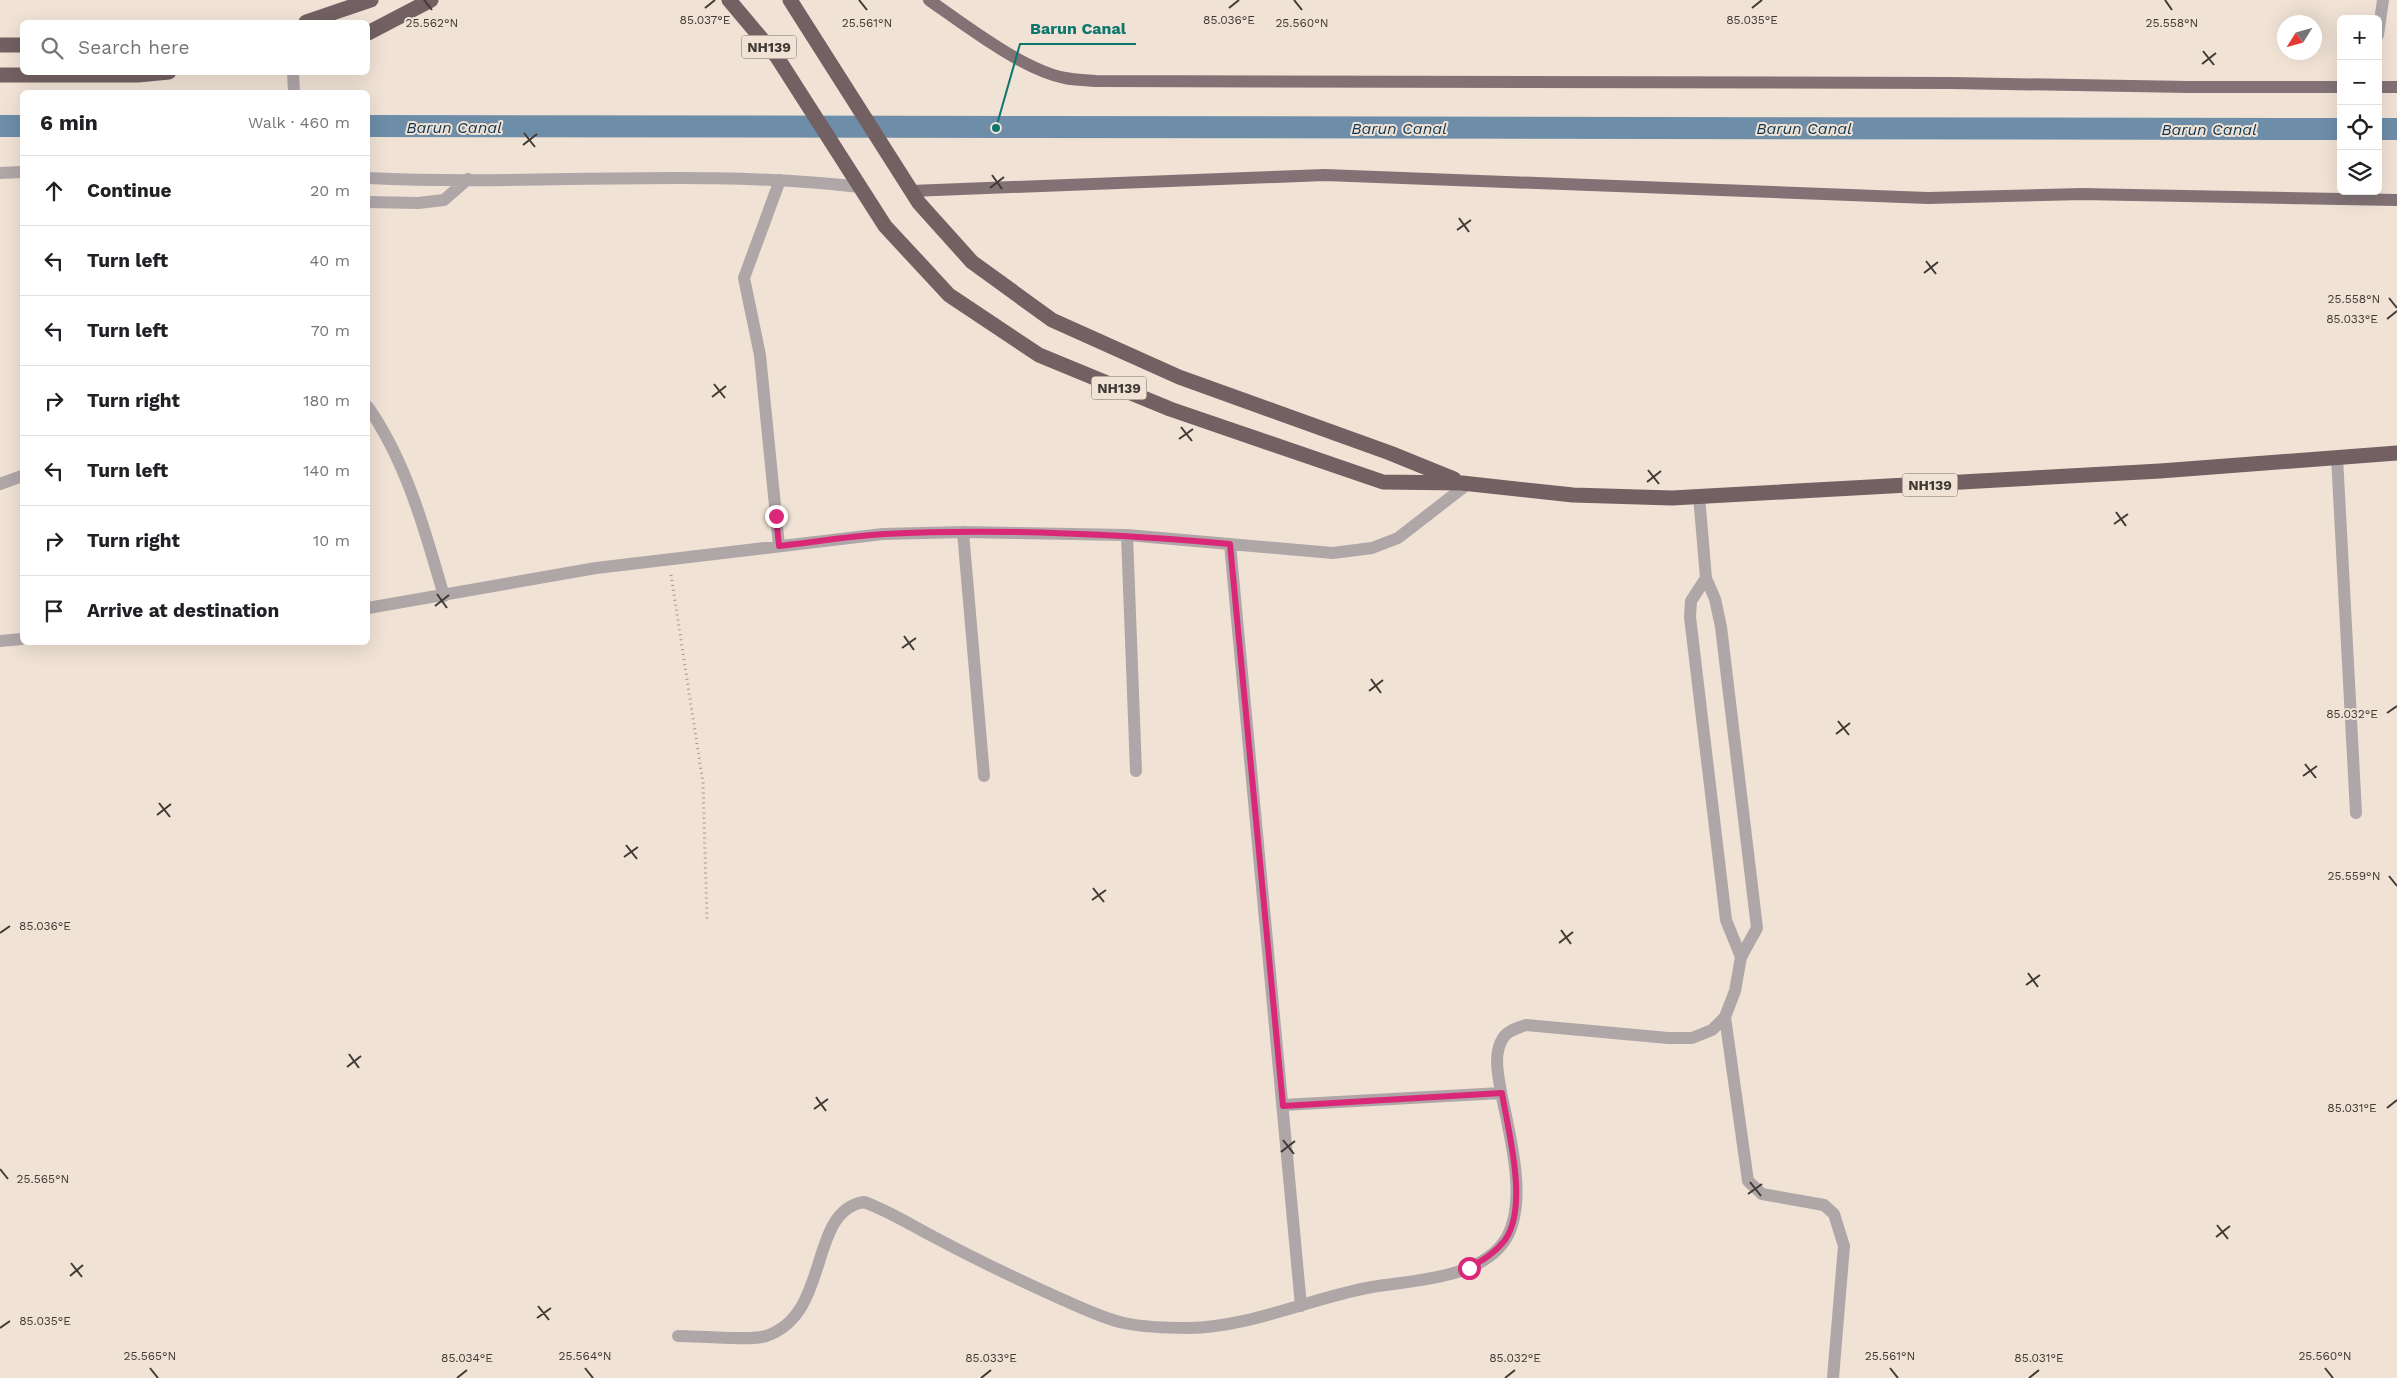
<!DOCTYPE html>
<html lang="en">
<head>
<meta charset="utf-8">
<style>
  body { margin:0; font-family:"Work Sans",sans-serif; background:#f6f6f6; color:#202124 }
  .controls { position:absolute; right:15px; top:15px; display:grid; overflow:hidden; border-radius:8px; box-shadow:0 5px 20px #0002 }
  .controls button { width:45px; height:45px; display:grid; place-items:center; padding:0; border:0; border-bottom:1px solid #e0e0e0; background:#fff; color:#202124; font:25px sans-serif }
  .compass { position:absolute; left:2277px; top:15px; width:45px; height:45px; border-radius:50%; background:#fff; box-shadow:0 5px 20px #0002; rotate:233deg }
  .stop { position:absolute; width:15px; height:15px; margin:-11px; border:4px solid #db2777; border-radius:50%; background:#fff }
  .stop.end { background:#db2777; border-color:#fff; box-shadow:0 1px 5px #0008 }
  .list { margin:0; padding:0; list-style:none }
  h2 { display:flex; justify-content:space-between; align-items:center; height:65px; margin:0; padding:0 20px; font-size:21px }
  h2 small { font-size:16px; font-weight:400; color:#757577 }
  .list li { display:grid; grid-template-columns:32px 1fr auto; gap:15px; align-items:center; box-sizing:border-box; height:70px; padding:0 20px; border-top:1px solid #e0e0e0 }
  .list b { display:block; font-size:19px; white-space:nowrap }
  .list em { font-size:16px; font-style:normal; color:#757577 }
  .icon { flex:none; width:28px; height:28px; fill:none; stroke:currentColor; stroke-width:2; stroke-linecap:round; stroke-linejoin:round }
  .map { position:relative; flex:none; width:2397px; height:1378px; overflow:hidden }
  .search { position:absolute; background:#fff; box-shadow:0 5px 20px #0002; left:20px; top:20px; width:350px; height:55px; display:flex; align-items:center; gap:12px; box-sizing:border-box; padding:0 18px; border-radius:8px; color:#757577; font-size:19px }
  .panel { position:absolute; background:#fff; box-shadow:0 5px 20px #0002; left:20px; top:90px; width:350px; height:555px; border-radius:8px }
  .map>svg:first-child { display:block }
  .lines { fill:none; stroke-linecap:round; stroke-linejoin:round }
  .canal { stroke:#6d8da8; stroke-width:22 }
  .path { stroke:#a2978e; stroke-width:3; stroke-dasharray:1 4; stroke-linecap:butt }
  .minor { stroke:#afa6a8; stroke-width:12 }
  .major { stroke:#827275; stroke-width:12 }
  .highway { stroke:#726062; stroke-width:15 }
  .route { stroke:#db2777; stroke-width:6 }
  .ticks { fill:none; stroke:#403a35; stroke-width:2 }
  .labels { text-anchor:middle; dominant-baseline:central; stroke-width:4; stroke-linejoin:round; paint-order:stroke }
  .shield { fill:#f0e2d5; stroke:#756c65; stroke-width:1 }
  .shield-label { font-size:14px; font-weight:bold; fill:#403a35 }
  .water-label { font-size:16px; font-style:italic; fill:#0c3552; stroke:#f0e2d5 }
  .ticks-label { font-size:12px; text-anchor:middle; fill:#403a35; stroke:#f0e2d5; stroke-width:4; stroke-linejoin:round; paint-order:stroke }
  .leader { fill:none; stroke:#0f766e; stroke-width:2 }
  .callout-dot { fill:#0f766e; stroke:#f0e2d5; stroke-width:2 }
  .callout-label { font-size:16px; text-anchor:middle; font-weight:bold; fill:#0f766e; stroke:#f0e2d5; stroke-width:4; stroke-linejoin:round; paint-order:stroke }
</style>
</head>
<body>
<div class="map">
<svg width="2397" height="1378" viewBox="0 0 2397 1378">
  <rect width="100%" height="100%" fill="#f0e2d5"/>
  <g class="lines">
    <path class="canal" d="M0,126H22
      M368,126L2341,129
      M2378,129H2397"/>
    <path class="path" d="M671,575L703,783L707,919"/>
    <path class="minor" d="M2378,35L2383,0
      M293,72L294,92
      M0,173L22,172
      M368,178C532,186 696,168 860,187
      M368,202L418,203L444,200L468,179
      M368,407C407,463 425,531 444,596
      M2337,457L2356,813
      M0,484L22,476
      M963,532L984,776
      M1127,535L1136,771
      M1230,544L1301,1306
      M779,546L760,355L744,278L780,180
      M1706,578L1691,601L1690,617L1726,920L1741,957
      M368,608L596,568L883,534L963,532L1127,535L1333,553L1372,548L1398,538L1469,483
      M0,641L22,639
      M1725,1017L1748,1181L1762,1194L1824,1205L1834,1214L1844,1246L1833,1378
      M1283,1105L1501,1093
      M678,1336C696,1336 752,1341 766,1336C832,1314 807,1211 864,1202C889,1211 911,1225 934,1237C975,1259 1017,1279 1059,1298C1080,1307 1101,1318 1124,1323C1144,1327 1167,1328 1188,1328C1252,1327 1310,1298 1372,1287C1414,1280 1483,1279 1507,1237C1528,1199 1509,1133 1501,1092C1498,1074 1493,1054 1503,1038C1508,1030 1518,1028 1526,1025L1668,1038H1692L1712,1030L1725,1017L1735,991L1741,957L1757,928L1721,627L1715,599L1706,578L1699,496"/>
    <path class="major" d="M929,0C965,25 1023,70 1065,78C1075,80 1086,80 1096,81L1951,83L2188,87H2341
      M2378,87H2397
      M911,191L1325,175L1928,198L2082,194L2397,200"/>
    <path class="highway" d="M729,0L777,57L885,226L949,295L1039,355L1170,409L1383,482L1462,483L1573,495L1672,498L2160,471L2397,453
      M790,0L919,203L972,262L1052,320L1179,377L1390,453L1454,479
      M306,22L371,0
      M368,33L431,0
      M0,45H22
      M0,75H138L169,72"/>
  </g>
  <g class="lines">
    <path class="route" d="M776,516L779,546C814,542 850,536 885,534C1000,528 1116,534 1230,544L1283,1106L1502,1093C1508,1131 1529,1206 1505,1240C1495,1253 1483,1260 1469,1268"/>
  </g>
  <path class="ticks" d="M424,0L432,10M859,0L867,10M1294,0L1302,10M2165,0L2172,10M705,8L715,0M1229,8L1239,0M1752,8L1762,0M2203,51L2214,65M2202,64L2216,53M524,133L535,147M523,145L537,134M992,175L1002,189M990,188L1004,177M1459,218L1469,232M1457,230L1471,220M1926,261L1936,274M1924,273L1938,262M2389,298L2397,308M2387,319L2397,311M714,384L725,398M712,397L726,386M1181,427L1192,441M1179,439L1193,429M1648,470L1659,484M1647,482L1661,471M2116,512L2126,526M2114,524L2128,514M437,594L447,608M435,606L449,595M904,636L914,650M902,648L916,638M1371,679L1381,693M1369,691L1383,680M2387,713L2397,706M1838,721L1849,735M1836,734L1850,723M2305,764L2316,778M2303,776L2317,766M159,803L170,817M157,815L171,804M626,845L637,859M624,857L638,847M2389,876L2397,886M1093,888L1104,902M1092,900L1106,890M1561,930L1571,944M0,933L10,926M1559,943L1573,932M2028,973L2038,987M2026,985L2040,975M349,1054L359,1068M347,1067L361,1056M816,1097L826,1111M2387,1108L2397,1100M814,1109L828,1099M1283,1140L1294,1154M1281,1152L1295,1141M0,1169L8,1179M1750,1182L1761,1196M1748,1194L1762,1184M2217,1225L2228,1239M2216,1237L2230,1226M71,1263L82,1277M70,1276L83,1265M538,1306L549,1320M537,1318L551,1308M0,1328L10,1321M150,1368L158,1378M585,1368L593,1378M1890,1368L1898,1378M2325,1368L2333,1378M457,1378L467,1370M981,1378L991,1370M1505,1378L1515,1370M2029,1378L2039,1370"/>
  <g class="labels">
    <g class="shield">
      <rect x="741.5" y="35.5" width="55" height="23" rx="4"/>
      <rect x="1091.5" y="376.5" width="55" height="23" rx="4"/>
      <rect x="1902.5" y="473.5" width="55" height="23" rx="4"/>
    </g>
    <g class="shield-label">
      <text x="769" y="47">NH139</text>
      <text x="1119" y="388">NH139</text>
      <text x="1930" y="485">NH139</text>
    </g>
    <g class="water-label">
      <text x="454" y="127">Barun Canal</text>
      <text x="1399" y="128">Barun Canal</text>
      <text x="1804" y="128">Barun Canal</text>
      <text x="2209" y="129">Barun Canal</text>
    </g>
  </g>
  <g class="ticks-label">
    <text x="705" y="24">85.037°E</text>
    <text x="1229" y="24">85.036°E</text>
    <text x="1752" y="24">85.035°E</text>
    <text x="432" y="27">25.562°N</text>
    <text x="867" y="27">25.561°N</text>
    <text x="1302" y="27">25.560°N</text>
    <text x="2172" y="27">25.558°N</text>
    <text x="2354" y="303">25.558°N</text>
    <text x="2352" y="323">85.033°E</text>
    <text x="2352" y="718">85.032°E</text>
    <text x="2354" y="880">25.559°N</text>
    <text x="45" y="930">85.036°E</text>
    <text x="2352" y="1112">85.031°E</text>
    <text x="43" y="1183">25.565°N</text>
    <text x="45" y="1325">85.035°E</text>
    <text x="150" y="1360">25.565°N</text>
    <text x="585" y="1360">25.564°N</text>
    <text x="1890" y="1360">25.561°N</text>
    <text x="2325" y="1360">25.560°N</text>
    <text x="467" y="1362">85.034°E</text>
    <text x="991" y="1362">85.033°E</text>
    <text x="1515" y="1362">85.032°E</text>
    <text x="2039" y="1362">85.031°E</text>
  </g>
  <path class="leader" d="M996 128L1020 44H1136"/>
  <circle class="callout-dot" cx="996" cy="128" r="5"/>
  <g class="callout-label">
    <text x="1078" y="34">Barun Canal</text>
  </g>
</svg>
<div class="controls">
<button>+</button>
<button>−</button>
<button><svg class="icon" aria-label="locate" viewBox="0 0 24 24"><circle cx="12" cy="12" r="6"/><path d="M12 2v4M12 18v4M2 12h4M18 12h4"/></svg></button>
<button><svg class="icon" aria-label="layers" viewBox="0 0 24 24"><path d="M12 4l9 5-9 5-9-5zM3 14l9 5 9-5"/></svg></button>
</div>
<svg class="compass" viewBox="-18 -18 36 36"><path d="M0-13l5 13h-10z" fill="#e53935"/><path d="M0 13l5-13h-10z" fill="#757577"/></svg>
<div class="stop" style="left:1469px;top:1268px"></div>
<div class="stop end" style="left:776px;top:516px"></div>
<div class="search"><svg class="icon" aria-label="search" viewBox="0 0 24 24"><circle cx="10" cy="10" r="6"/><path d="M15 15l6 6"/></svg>Search here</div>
<section class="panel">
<h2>6 min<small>Walk · 460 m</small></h2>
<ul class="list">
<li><svg class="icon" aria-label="ahead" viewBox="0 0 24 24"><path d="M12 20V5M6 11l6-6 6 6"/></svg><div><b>Continue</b></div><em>20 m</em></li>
<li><svg class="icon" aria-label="left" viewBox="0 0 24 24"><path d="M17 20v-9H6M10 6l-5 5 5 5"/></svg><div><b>Turn left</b></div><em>40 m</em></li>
<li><svg class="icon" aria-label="left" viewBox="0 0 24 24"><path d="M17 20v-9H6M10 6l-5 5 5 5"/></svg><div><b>Turn left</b></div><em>70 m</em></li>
<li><svg class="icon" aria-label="right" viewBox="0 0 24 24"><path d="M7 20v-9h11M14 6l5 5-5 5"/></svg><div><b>Turn right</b></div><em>180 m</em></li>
<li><svg class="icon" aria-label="left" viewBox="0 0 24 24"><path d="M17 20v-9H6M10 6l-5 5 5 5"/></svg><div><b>Turn left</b></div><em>140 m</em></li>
<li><svg class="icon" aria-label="right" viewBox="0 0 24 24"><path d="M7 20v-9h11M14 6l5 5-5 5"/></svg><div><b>Turn right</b></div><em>10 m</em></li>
<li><svg class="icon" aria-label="arrive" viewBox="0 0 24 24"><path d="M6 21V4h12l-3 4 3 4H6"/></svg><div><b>Arrive at destination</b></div></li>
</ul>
</section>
</div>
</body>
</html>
